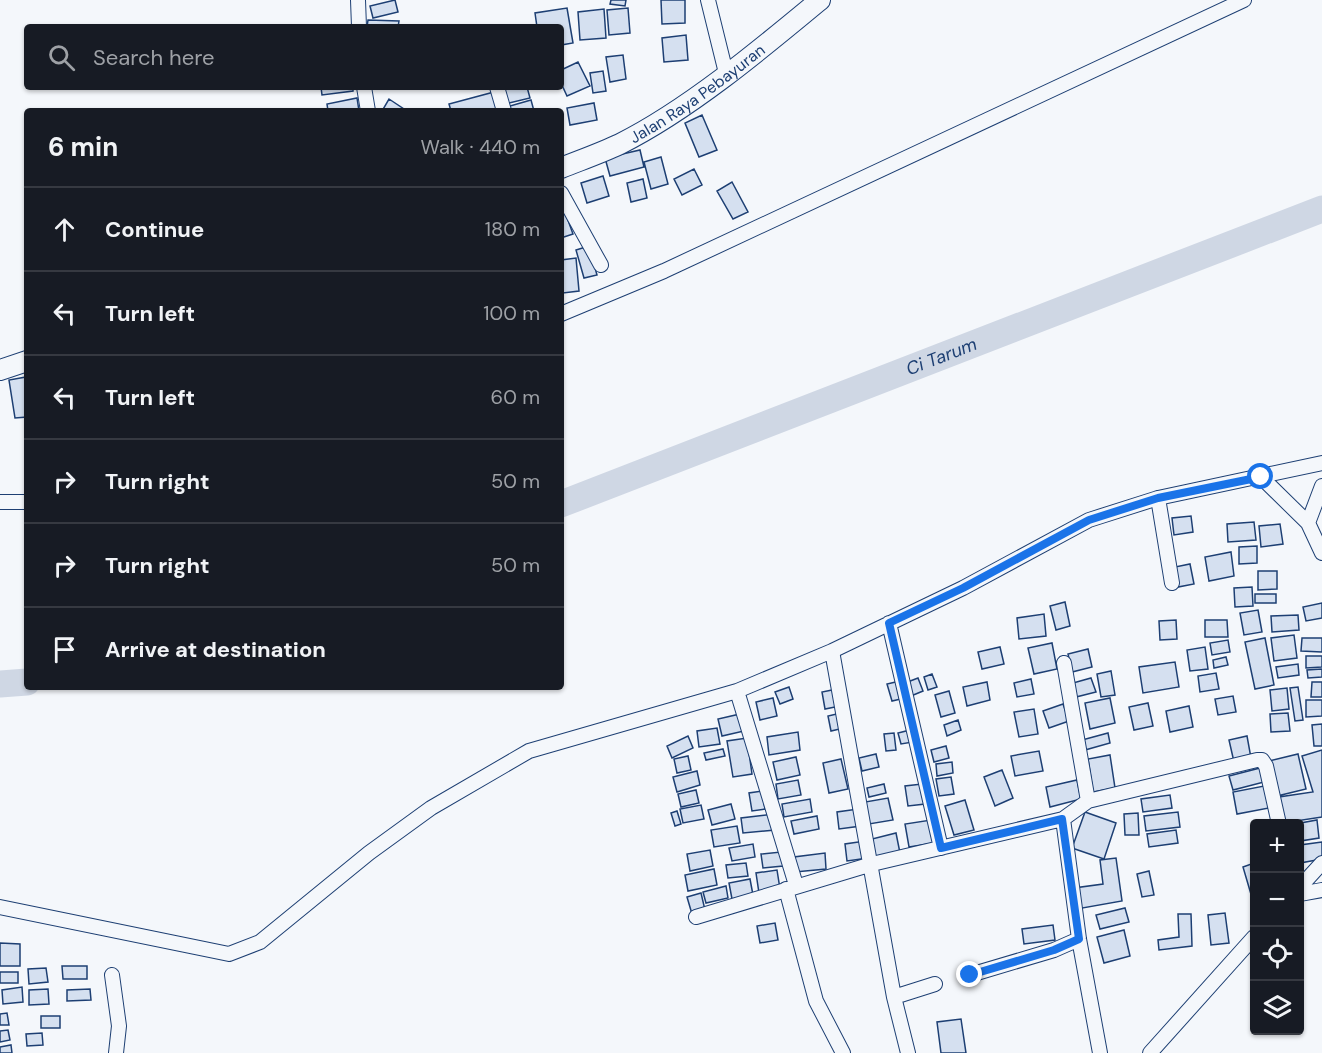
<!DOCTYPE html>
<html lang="en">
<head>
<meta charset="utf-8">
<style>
  body { margin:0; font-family:"DM Sans",sans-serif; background:#20242c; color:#f1f3f6 }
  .controls { position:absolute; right:18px; bottom:18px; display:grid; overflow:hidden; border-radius:6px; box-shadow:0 2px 4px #0004 }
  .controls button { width:54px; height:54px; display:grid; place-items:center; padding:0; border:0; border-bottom:2px solid #363941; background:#171b24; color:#f1f3f6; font:30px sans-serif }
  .stop { position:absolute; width:18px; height:18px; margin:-14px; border:4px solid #1a73e8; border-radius:50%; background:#fff }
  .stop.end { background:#1a73e8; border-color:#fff; box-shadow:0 2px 6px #0008 }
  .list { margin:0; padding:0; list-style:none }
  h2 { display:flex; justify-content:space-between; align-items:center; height:78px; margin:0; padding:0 24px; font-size:26px }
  h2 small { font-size:20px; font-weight:400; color:#9ea1a6 }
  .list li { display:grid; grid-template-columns:39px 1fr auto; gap:18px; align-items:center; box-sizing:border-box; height:84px; padding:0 24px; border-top:2px solid #363941 }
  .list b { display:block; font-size:22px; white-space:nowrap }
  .list em { font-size:20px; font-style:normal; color:#9ea1a6 }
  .icon { flex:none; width:33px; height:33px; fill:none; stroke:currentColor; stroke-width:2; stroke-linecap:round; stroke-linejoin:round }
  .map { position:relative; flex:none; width:1322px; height:1053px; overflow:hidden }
  .search { position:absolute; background:#171b24; box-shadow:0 2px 4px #0004; left:24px; top:24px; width:540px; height:66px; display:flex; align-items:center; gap:15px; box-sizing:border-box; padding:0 21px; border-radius:6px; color:#9ea1a6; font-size:22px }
  .panel { position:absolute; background:#171b24; box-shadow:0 2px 4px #0004; left:24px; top:108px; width:540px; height:582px; border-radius:6px }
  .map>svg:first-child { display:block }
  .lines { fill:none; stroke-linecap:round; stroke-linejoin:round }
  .river { stroke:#cfd7e4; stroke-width:27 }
  .building { fill:#d5e0f0; stroke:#1d3f73; stroke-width:1.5 }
  .minor-casing { stroke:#1d3f73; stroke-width:16 }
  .secondary-casing { stroke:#1d3f73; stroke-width:22 }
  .minor { stroke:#f4f7fb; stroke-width:14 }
  .secondary { stroke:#f4f7fb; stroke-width:20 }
  .route { stroke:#1a73e8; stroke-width:8 }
  .labels { text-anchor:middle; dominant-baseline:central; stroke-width:4.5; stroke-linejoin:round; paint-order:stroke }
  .street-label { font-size:16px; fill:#1d3f73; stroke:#f4f7fb }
  .water-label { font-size:18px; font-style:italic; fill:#1d3f73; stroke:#f4f7fb }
</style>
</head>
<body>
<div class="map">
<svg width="1322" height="1053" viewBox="0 0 1322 1053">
  <rect width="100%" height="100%" fill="#f4f7fb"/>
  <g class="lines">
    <g class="river">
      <path id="s1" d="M561,504L1322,209"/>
      <path d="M0,684L27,682"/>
    </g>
  </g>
  <path class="building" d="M395,0L398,12L373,18L370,6Z
    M611,0H626L625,6L610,4Z
    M661,0H685V23L662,24Z
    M567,8L573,43L561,45V27H537L535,13Z
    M628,8L630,33L609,35L607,10Z
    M604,9L606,38L580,40L578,12Z
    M368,20L399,21L398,27H367Z
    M686,35L688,60L664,62L662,38Z
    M623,55L626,79L610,82L606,57Z
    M578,62L590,86L567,96L561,83V70Z
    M603,71L606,91L593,93L590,73Z
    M321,87H353V91L322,95Z
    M502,87H527L530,98L505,104Z
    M494,92L499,111H451L449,104Z
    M357,98L359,111H328L327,104Z
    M389,99L407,111H382Z
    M531,100L534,111H511L510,106Z
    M594,103L597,120L570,125L567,108Z
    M702,115L717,150L699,157L685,123Z
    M640,150L644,167L610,176L605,158Z
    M661,157L668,184L651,189L644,162Z
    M694,169L702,185L682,195L674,179Z
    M603,176L609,196L587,203L581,183Z
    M643,179L647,198L631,202L627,183Z
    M732,182L748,212L733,219L717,191Z
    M561,201L573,234L561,238Z
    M589,246L597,275L584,278L576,250Z
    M576,258L579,291L563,293L561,260Z
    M26,377L27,417L15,418L9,380Z
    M1191,516L1193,532L1174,535L1172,518Z
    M1254,522L1256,540L1228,542L1227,524Z
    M1280,524L1283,544L1261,547L1259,526Z
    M1257,546V563L1239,564V547Z
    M1231,552L1234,576L1209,581L1205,557Z
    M1190,564L1194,584L1178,587L1175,567Z
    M1258,571H1277V589L1258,590Z
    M1252,587L1253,606L1235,607L1234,588Z
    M1255,594H1276V603H1255Z
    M1065,602L1070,626L1056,630L1050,606Z
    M1322,603V618L1306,621L1303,607Z
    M1258,610L1262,632L1244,635L1240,613Z
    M1044,614L1046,636L1019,639L1017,618Z
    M1298,615L1299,630L1272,632L1271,616Z
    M1176,620L1177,639L1160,640L1159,621Z
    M1205,620H1227L1228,637H1205Z
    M1294,635L1297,658L1274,661L1271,638Z
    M1265,638L1274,685L1255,689L1245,642Z
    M1302,638H1322V652L1301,651Z
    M1228,640L1230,652L1212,655L1210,643Z
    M1052,643L1057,669L1034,674L1028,648Z
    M1000,647L1004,664L982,669L978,652Z
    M1205,647L1208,669L1190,671L1187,650Z
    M1088,649L1092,667L1072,672L1068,654Z
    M1306,656H1322V667L1306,668Z
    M1226,657L1228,665L1214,668L1213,660Z
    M1175,662L1179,687L1143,693L1139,667Z
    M1298,664L1299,675L1278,678L1276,667Z
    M1322,669V677L1308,678L1307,670Z
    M1111,671L1115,695L1101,697L1097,674Z
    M1216,673L1219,689L1200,692L1198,676Z
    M932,674L937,687L928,690L924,677Z
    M918,678L923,691L911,696L905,683Z
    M1091,678L1096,692L1076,697L1073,683Z
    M1031,679L1034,694L1017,697L1014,683Z
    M900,681L905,698L892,701L887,684Z
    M987,682L990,700L967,706L963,687Z
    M1312,682H1322V697H1311Z
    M789,687L793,699L780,704L775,692Z
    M1298,687L1303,720L1295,721L1290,688Z
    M1287,688L1289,709L1272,711L1270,690Z
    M837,689L840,706L825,709L822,692Z
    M949,691L955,713L941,717L935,695Z
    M1233,696L1236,712L1218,715L1215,699Z
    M773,698L777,716L760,720L756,702Z
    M1110,698L1115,723L1090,729L1085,703Z
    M1306,700H1322V716L1306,717Z
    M1148,703L1153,726L1134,730L1129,707Z
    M1063,704L1069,721L1049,728L1043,711Z
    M1189,706L1193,727L1170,732L1166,711Z
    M1034,709L1038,734L1019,737L1014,712Z
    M841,713L844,728L831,731L828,716Z
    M1288,713L1290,731L1271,732L1270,714Z
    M740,714L744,731L722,736L718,719Z
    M958,720L961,730L947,736L944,725Z
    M1322,724V746H1314L1312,725Z
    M717,728L720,744L699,747L697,731Z
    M910,730L913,742L901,744L898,733Z
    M798,732L800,750L769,755L767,737Z
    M894,733L896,750L886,751L884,734Z
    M1108,733L1110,743L1085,750L1082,740Z
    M688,736L693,748L672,758L667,746Z
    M1247,736L1251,758L1234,762L1229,740Z
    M747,738L752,774L733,777L727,741Z
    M946,746L949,758L934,762L931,750Z
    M723,749L725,756L706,760L704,753Z
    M1322,750V817L1283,823L1279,797L1313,792L1302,756Z
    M1039,751L1043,771L1015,776L1011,756Z
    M876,754L879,767L862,771L859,758Z
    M1298,754L1306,789L1277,796L1269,761Z
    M1110,755L1115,788L1093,792L1088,759Z
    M688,756L691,770L677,773L674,759Z
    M796,757L800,775L777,780L773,762Z
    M841,759L848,789L829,793L823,763Z
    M952,762L953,773L937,776L936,764Z
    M1260,768L1264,782L1233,790L1229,776Z
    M1002,770L1013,798L995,806L984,777Z
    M697,771L700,785L677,792L673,777Z
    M951,777L954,794L939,796L936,779Z
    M798,780L801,795L778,799L776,784Z
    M1077,780L1081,799L1050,807L1046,787Z
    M884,784L886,793L869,797L867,788Z
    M922,784L925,804L908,806L905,786Z
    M1264,786L1269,808L1237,814L1233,792Z
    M696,790L699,803L681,807L678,794Z
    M762,791L765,809L752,811L749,793Z
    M1170,795L1172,808L1143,812L1141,799Z
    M888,798L893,820L869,824L865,802Z
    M810,799L812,812L784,817L782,804Z
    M965,800L974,830L954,835L945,806Z
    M731,804L735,819L712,825L708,810Z
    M701,805L704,819L683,823L680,809Z
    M858,809L861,826L839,829L837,812Z
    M677,811L681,824L675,826L671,813Z
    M1085,812L1116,823L1104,859L1072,848Z
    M1178,812L1180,827L1146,831L1144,816Z
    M1138,813L1139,835H1125L1124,814Z
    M774,814L775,830L743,833L741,818Z
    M817,816L819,829L794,834L791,821Z
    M931,820L934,843L909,847L905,824Z
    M1317,820L1319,838L1300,841V824H1295Z
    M737,826L740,843L714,847L711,830Z
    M1176,830L1178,843L1149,847L1147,834Z
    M896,833L900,853L876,858L872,839Z
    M865,841L868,858L847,861L845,844Z
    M1322,842V859L1300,863V845Z
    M753,844L755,857L732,861L729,848Z
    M710,850L713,866L690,871L687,854Z
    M781,852L783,866L763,868L761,854Z
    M825,853L826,869L795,872L794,857Z
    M1116,858L1122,901L1077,909L1074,888L1103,884L1100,860Z
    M746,863L748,876L728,878L726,865Z
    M1254,863V900L1253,901L1243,867Z
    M714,869L717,885L688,891L685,875Z
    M777,870L780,889L759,893L756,873Z
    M1149,871L1154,895L1142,897L1137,874Z
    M750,879L753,895L732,899L729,883Z
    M726,886L728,898L706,903L703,892Z
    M701,893L705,910L692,914L687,897Z
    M1125,908L1129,922L1100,929L1096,915Z
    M1225,913L1229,943L1211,945L1208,915Z
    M1178,914H1191L1192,946L1159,950L1158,940L1179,937Z
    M775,923L778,940L760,943L757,926Z
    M1053,925L1055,940L1024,944L1022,929Z
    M1124,930L1130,956L1104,963L1097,937Z
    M0,943L20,944V966H0Z
    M62,966H87V979H63Z
    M46,968L48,982L29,984L28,969Z
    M0,972H18V983H0Z
    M22,987L23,1002L3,1004L2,990Z
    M48,989L49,1004L29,1005V990Z
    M90,989L91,1000L67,1001V990Z
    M7,1013L9,1025H0V1014Z
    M41,1016H60V1028H41Z
    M961,1019L966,1053H941L937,1022Z
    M8,1030L10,1040L0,1042V1031Z
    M42,1033L43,1045L27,1046L26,1034Z
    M11,1045L12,1053H0V1047Z"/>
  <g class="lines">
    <defs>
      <path id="minor" d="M358,0L359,27
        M708,0L726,73
        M364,87L368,111
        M497,87L504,111
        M561,193L601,265
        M561,314L664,271L1244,0
        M1261,477L1308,523L1322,553
        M1158,498L1172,583
        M0,502H27
        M1308,523L1322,486
        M889,623L941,848
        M832,651L894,997L908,1053
        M1064,663L1088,801
        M737,691L796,885
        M1063,819L1079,939L1100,1053
        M1300,887L1322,863
        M786,889L816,1001L843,1053
        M1300,894L1322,890
        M0,907L229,954L260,942L369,853L431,808L529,751L737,691L832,651L963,588L1089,520L1158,498L1322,463
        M696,917L872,864L1063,819L1088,801L1257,760H1262L1266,766L1279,824
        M112,975L119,1026L116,1053
        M970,975L1054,950L1079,939
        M894,997L935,984
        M1150,1053L1254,937"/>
      <g id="secondary">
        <path id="s2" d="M561,168C581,160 601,153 620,144C688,110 761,49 820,0"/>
        <path d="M0,370L27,361"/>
      </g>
    </defs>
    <use href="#minor" class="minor-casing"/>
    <use href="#secondary" class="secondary-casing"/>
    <use href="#minor" class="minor"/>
    <use href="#secondary" class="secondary"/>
  </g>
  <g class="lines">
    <path class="route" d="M970,975L1054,950L1079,939L1062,819L941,848L889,623L963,588L1089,520L1158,498L1261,477"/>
  </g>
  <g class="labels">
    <g class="street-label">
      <text stroke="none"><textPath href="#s2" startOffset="156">Jalan Raya Pebayuran</textPath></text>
    </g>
    <g class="water-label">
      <text stroke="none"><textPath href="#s1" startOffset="408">Ci Tarum</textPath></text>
    </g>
  </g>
</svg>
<div class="controls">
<button>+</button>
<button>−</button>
<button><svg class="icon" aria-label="locate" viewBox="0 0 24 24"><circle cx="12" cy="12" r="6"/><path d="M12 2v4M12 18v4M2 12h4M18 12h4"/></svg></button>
<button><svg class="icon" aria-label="layers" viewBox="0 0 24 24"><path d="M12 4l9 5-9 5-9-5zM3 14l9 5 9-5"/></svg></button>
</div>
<div class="stop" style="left:1261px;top:477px"></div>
<div class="stop end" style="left:970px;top:975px"></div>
<div class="search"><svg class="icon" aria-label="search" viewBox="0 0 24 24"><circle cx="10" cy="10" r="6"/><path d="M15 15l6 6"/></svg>Search here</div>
<section class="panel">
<h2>6 min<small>Walk · 440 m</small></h2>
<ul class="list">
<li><svg class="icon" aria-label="ahead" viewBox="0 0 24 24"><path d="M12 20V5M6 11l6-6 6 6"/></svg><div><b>Continue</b></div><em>180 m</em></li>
<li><svg class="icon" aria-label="left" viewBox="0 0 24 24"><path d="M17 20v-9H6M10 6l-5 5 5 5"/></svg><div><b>Turn left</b></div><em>100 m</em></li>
<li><svg class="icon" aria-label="left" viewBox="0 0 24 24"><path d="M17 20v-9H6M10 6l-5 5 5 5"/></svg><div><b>Turn left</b></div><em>60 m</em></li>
<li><svg class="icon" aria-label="right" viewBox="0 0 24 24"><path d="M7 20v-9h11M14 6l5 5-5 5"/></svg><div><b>Turn right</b></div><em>50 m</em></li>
<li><svg class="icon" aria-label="right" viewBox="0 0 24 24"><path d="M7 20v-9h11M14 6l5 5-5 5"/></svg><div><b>Turn right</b></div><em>50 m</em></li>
<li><svg class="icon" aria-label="arrive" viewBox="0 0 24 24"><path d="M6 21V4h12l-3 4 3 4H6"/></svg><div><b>Arrive at destination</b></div></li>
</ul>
</section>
</div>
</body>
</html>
